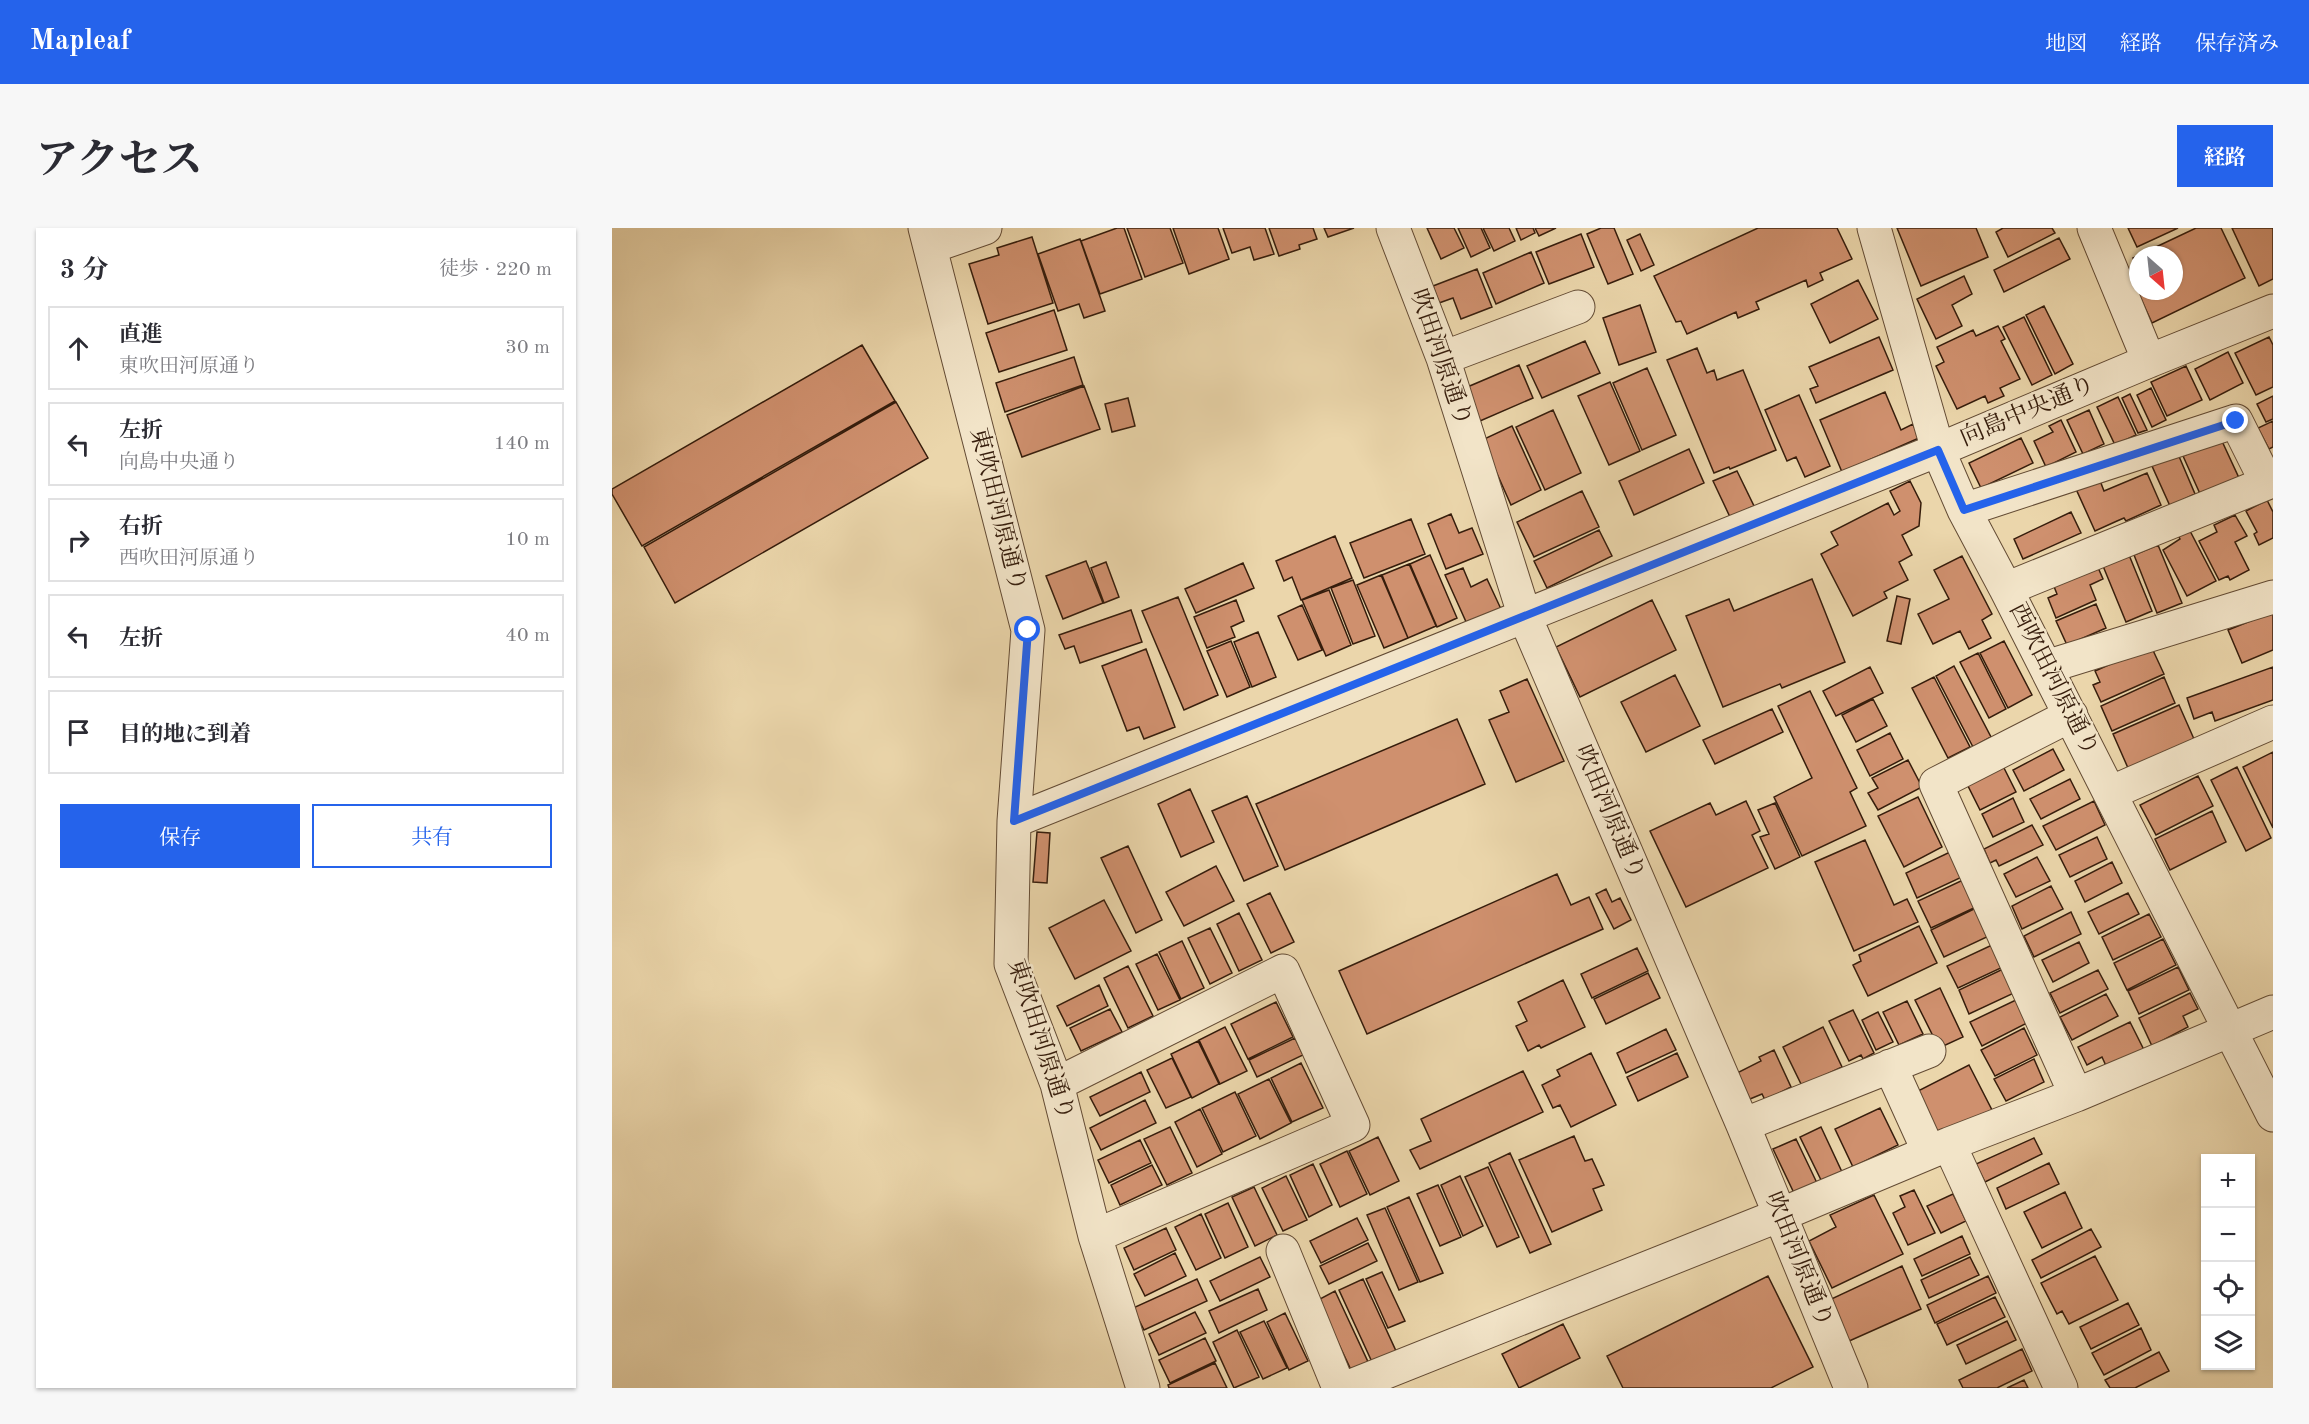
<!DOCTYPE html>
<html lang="ja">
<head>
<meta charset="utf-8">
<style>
  body { margin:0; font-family:"Old Standard TT","Noto Serif JP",serif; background:#f7f7f7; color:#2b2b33 }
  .controls { position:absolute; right:18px; bottom:18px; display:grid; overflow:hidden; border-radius:0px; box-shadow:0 2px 4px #0004 }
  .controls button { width:54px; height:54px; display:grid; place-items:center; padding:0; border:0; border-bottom:2px solid #e1e1e2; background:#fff; color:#2b2b33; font:30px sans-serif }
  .compass { position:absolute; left:1517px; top:18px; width:54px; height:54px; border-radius:50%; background:#fff; box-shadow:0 2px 4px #0004; rotate:153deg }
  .stop { position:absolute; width:18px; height:18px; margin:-14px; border:4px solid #2563eb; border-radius:50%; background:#fff }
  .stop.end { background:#2563eb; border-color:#fff; box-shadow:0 2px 6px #0008 }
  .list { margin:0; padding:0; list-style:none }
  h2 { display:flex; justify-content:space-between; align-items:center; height:78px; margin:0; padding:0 24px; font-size:26px }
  h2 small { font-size:20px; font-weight:400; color:#7c7c81 }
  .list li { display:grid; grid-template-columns:39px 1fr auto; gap:18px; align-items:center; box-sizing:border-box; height:84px; margin:0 12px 12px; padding:0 12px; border:2px solid #e1e1e2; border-radius:0px }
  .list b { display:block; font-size:22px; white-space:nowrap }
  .list p { margin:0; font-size:20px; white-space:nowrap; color:#7c7c81 }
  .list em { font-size:20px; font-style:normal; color:#7c7c81 }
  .actions { display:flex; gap:12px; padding:18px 24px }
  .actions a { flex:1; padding:14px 0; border:2px solid #2563eb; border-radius:0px; text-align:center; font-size:21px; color:#2563eb }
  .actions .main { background:#2563eb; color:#fff }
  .icon { flex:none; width:33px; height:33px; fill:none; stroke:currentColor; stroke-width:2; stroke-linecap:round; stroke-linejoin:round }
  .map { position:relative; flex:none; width:1661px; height:1160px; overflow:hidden; border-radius:0px }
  header { display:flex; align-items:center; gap:36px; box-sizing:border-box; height:84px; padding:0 30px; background:#2563eb; color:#fff }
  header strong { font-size:28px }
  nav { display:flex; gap:33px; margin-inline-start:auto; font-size:21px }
  .intro { display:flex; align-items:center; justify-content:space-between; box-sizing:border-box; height:144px; padding:0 36px }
  h1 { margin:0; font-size:42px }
  .button { padding:15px 27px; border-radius:0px; background:#2563eb; color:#fff; font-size:21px; font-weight:700 }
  main { display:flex; gap:36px; padding:0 36px }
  aside { flex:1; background:#fff; border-radius:0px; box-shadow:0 2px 4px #0004 }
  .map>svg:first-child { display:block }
  .building { fill:#cf906e; stroke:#361d0c; stroke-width:1.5 }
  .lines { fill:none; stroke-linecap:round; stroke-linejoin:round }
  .minor-casing { stroke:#634b34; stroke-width:35 }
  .minor { stroke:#f2e4c8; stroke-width:33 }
  .route { stroke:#2563eb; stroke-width:8 }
  .labels { text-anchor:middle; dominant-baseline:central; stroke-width:5; stroke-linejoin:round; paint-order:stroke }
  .street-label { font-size:24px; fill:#361d0c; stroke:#f2e4c8 }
</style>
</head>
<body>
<header>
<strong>Mapleaf</strong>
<nav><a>地図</a><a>経路</a><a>保存済み</a></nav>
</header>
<div class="intro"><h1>アクセス</h1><a class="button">経路</a></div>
<main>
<aside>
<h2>3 分<small>徒歩 · 220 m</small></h2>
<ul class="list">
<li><svg class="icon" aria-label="ahead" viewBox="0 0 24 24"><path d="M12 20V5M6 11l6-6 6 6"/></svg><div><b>直進</b><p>東吹田河原通り</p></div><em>30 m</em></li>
<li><svg class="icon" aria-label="left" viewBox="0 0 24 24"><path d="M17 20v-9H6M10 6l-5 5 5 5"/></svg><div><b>左折</b><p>向島中央通り</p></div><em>140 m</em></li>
<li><svg class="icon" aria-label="right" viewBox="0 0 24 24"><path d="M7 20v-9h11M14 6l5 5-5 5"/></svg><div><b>右折</b><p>西吹田河原通り</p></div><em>10 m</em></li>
<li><svg class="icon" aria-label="left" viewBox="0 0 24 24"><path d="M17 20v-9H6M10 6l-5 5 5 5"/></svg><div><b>左折</b></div><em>40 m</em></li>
<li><svg class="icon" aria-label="arrive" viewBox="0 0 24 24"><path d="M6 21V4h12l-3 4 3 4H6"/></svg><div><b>目的地に到着</b></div></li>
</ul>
<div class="actions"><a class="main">保存</a><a>共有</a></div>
</aside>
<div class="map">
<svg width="1661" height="1160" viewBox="0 0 1661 1160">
  <rect width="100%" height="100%" fill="#ebd6ab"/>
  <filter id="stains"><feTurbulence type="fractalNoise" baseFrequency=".00333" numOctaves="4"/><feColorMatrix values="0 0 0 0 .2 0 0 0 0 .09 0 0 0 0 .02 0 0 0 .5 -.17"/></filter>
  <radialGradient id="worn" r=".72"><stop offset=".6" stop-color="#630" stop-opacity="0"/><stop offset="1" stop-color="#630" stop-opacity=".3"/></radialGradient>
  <path class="building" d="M505,0H512L530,51L488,66L469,13Z
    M515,0H558L571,35L533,49Z
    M561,0H606L617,31L577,46Z
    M611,0H653L662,26L642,32L638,19L620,25Z
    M657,0H701L705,11L687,17L688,21L667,28Z
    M712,0H742L716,9Z
    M815,0H842L852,20L829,31Z
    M846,0H869L878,20L859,29Z
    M871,0H897L903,13L882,23Z
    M904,0H921L923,5L909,12Z
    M923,0H944L927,8Z
    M989,0H1002L1021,46L996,56L975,6Z
    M1146,0H1225L1240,31L1208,45L1211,52L1196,59L1194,52L1144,74L1147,81L1126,90L1124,84L1075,106L1069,93L1064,94L1042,48Z
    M1285,0H1364L1376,29L1309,58Z
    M1391,0H1440L1443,5L1396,29L1384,4Z
    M1516,0H1566L1525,19Z
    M1584,0H1609L1633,50L1540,95L1516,43L1524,39L1521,30L1526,28V63H1562V27H1527Z
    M1620,0H1661V51L1647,58Z
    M969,6L982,39L937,56L924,24Z
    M1028,6L1042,37L1029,43L1015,12Z
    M420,9L441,75L376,96L357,36L387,27L385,20Z
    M1447,10L1458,31L1392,64L1382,42Z
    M468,11L493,83L472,90L467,76L446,83L426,26Z
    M919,24L932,55L884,76L871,45Z
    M865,41L880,79L849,91L841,70L827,75L821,58Z
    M1352,48L1360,66L1340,77L1350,98L1324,111L1305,71Z
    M1246,52L1266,91L1218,115L1199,76Z
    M1028,77L1044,124L1007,137L991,90Z
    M1432,78L1461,136L1443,146L1414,87Z
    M442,82L455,122L387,144L374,105Z
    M1412,89L1440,147L1420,157L1391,99Z
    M1386,98L1393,111L1389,113L1408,151L1388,160L1392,168L1376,175L1373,168L1345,181L1324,138L1332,134L1325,119L1361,102L1364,108Z
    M1267,109L1281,142L1204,175L1198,161L1206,158L1197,139Z
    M1657,109L1661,117V159L1644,167L1623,125Z
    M973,113L988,145L930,170L915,138Z
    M250,117L283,173L30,318L0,266V261Z
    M1085,120L1095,145L1102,142L1105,152L1131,142L1164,222L1118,241L1117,239L1102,245L1055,132Z
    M1616,124L1631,155L1598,172L1583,141Z
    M462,129L471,157L393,184L384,155Z
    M907,137L921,170L868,193L853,160Z
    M1574,138L1590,172L1555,188L1539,154Z
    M1035,140L1064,207L1030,222L1001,155Z
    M998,154L1028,223L997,237L966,168Z
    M472,158L488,201L410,229L395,187Z
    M1539,160L1554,192L1540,199L1525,167Z
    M1273,164L1289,202L1301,196L1307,210L1230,244L1208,192Z
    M1518,166L1535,202L1526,205L1510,170Z
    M1187,167L1218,238L1193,249L1184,229L1175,233L1153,182Z
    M1661,168V191L1654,194L1645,176Z
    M1506,169L1524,207L1503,217L1485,179Z
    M516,170L523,198L500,204L493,176Z
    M284,174L316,230L63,375L32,319Z
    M941,182L969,245L933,262L904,199Z
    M1477,182L1492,216L1471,226L1455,192Z
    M1449,192L1464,224L1434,239L1422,213L1441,204L1437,198Z
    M1661,193V219L1657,221L1646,200Z
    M900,198L929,262L899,277L870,212Z
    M1409,210L1421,235L1369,260L1357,235Z
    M1609,211L1627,250L1589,268L1571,228Z
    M1077,221L1092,255L1022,287L1007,253Z
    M1566,226L1583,266L1558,278L1540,238Z
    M1125,243L1142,278L1118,289L1101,253Z
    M1535,245L1549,277L1514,293L1512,290L1505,293L1483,303L1464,261L1487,250L1492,263Z
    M1298,253L1309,275L1307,298L1290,307L1300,327L1287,334L1296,352L1272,364L1275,370L1241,388L1209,326L1226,317L1219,304L1276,275L1282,287L1288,283L1278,263Z
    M970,263L987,299L922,329L905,294Z
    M1655,272L1661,284V310L1647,317L1642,306L1645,304L1634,283Z
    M1459,284L1469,305L1411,331L1402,311Z
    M839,286L847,305L860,300L871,326L834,341L816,296Z
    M1623,287L1635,308L1623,314L1637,342L1618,352L1616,348L1607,352L1587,313L1605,304L1602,297Z
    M799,291L813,326L752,350L738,315Z
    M1577,301L1604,353L1575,368L1551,322L1568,311L1566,307Z
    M987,302L1000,328L935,360L922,333Z
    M723,308L740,350L689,372L680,349L672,353L664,333Z
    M1546,317L1570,375L1545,385L1522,327Z
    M818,327L845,390L825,399L798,336Z
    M1517,327L1540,383L1514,394L1491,338Z
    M1350,328L1380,386L1370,392L1379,410L1357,421L1348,403L1321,416L1306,386L1337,371L1322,342Z
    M474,333L491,375L451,391L434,348Z
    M494,334L507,369L492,375L479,340Z
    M631,335L642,360L584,385L573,361Z
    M1484,335L1491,351L1478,357L1484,372L1444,390L1436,370L1445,366L1441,356Z
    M797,336L824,398L796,410L770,347Z
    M851,340L859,359L875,351L889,381L855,396L833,347Z
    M769,347L796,410L772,420L745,357Z
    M1200,351L1233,434L1170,460L1168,456L1111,479L1074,388L1117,371L1122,383Z
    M741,352L763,408L741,416L719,360Z
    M717,362L739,417L714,428L690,372Z
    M1285,368L1298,371L1289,416L1275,413Z
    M566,369L606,467L572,482L530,383Z
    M624,372L632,393L619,399L623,409L595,420L582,389Z
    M1040,372L1064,422L968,469L944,419Z
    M1484,376L1494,400L1455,417L1444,393Z
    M690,377L710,422L686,432L666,388Z
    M519,382L530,414L468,435L462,418L453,421L447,407Z
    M1661,384V422L1630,435L1616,402Z
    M646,404L664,449L640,459L622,414Z
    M619,413L638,459L615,469L595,423Z
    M1392,413L1420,467L1396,480L1368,425Z
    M1539,418L1552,446L1489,474L1481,457L1488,454L1483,443Z
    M534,421L563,499L532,511L527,499L515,503L490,438Z
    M1366,425L1394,481L1377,490L1348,434Z
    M1342,438L1379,509L1361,519L1324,448Z
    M1258,439L1271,465L1224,488L1211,463Z
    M1661,439V472L1603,493L1600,484L1582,491L1575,470Z
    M1063,447L1088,498L1034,524L1009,474Z
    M1322,449L1358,519L1336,530L1300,460Z
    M1552,449L1563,475L1500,503L1489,478Z
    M915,451L952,533L904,554L877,492L897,484L888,463Z
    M1198,463L1245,560L1238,564L1254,598L1190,628L1162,569L1200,550L1166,478Z
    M1261,471L1275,498L1244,514L1230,487Z
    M1567,477L1582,511L1516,540L1501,506Z
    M1160,481L1171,504L1103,536L1091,512Z
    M845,491L873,556L673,642L644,576Z
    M1278,505L1291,531L1258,548L1245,522Z
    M1441,521L1452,542L1412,563L1401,542Z
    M1661,524V600L1631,539Z
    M1296,532L1310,559L1266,582L1256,565L1266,560L1260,550Z
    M1391,538L1404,564L1368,582L1355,556Z
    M1625,539L1659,610L1634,623L1599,552Z
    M1586,548L1601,578L1544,607L1528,577Z
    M1458,551L1468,571L1429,591L1418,571Z
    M578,561L602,614L569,629L546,576Z
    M635,568L666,638L632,653L600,583Z
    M1306,569L1330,619L1292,639L1266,588Z
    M1401,570L1412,594L1381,609L1370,586Z
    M1134,573L1148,603L1140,607L1156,640L1074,679L1038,603L1098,575L1104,587Z
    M1482,573L1493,597L1444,622L1431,598Z
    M1163,575L1188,629L1163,641L1148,609L1157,606L1146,582Z
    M1600,583L1614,614L1558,642L1543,611Z
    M1420,597L1431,617L1387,638L1384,632L1378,635L1372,621Z
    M425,604L438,605L435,655L421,654Z
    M1485,609L1495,631L1458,649L1447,627Z
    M1253,612L1282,677L1295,671L1306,694L1242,723L1203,634Z
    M516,618L550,692L524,705L489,630Z
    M1338,624L1350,649L1305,670L1294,645Z
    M1425,629L1438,653L1404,669L1392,646Z
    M1500,634L1510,655L1473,674L1463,653Z
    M604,638L622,673L572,698L554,664Z
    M945,646L959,677L977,669L991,701L755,806L727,743Z
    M1351,652L1364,679L1319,700L1306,673Z
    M1439,658L1451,681L1410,701L1400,678Z
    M994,661L1000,674L1008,670L1019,692L1002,701L984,666Z
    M658,665L682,714L659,725L635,676Z
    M1516,665L1527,686L1487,706L1476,684Z
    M492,672L519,723L463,751L437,700Z
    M1364,680L1377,708L1332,729L1319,702Z
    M1459,684L1469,706L1422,729L1412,708Z
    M627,685L650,732L627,743L605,696Z
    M1537,686L1549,709L1501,732L1490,709Z
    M1307,698L1325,735L1256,768L1241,737L1249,733L1247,727Z
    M598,700L620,745L598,756L576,710Z
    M1551,711L1564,737L1515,762L1502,735Z
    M570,713L592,760L569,771L547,724Z
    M1467,714L1477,735L1441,754L1430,732Z
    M1380,717L1391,739L1346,760L1335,738Z
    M1025,720L1036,743L980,770L969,746Z
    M545,726L568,772L546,782L524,736Z
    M516,738L541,788L516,800L492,750Z
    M1566,739L1577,762L1527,786L1516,763Z
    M1391,741L1402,765L1357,786L1347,762Z
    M1486,742L1496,761L1448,785L1438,765Z
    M1036,745L1048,770L994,796L982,771Z
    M951,752L973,799L929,820L927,817L916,823L904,798L915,793L906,774Z
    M487,757L496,778L455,798L445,778Z
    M1328,760L1351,809L1327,820L1303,772Z
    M1578,765L1586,781L1571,788L1576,799L1540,818L1527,790Z
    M1494,766L1506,788L1460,812L1448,789Z
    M1406,771L1417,794L1370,818L1358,794Z
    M1295,773L1311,806L1287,817L1271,784Z
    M664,774L681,809L636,831L619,796Z
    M498,781L510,804L469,823L458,800Z
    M1241,782L1262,825L1251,831L1249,827L1237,833L1217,793Z
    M1266,784L1281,814L1264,822L1250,792Z
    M1518,794L1532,822L1495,840L1490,829L1475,837L1466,819Z
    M613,799L635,843L608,856L587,812Z
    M1211,799L1230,839L1190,858L1171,819Z
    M1412,800L1425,827L1383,848L1369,822Z
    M1054,801L1064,822L1014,845L1005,825Z
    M683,810L691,827L645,849L637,832Z
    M586,813L607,856L580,870L559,826Z
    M1162,822L1179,859L1153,872L1150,866L1138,871L1125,845L1149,833L1147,829Z
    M979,825L1004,877L959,899L948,877L941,880L930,857L948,848L945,842Z
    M1065,825L1076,849L1026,873L1015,849Z
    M560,830L579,869L554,880L535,842Z
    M1422,831L1432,854L1394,873L1382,851Z
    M689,835L711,880L680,894L659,850Z
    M1357,837L1381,884L1327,910L1304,864Z
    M911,843L931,884L808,941L798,922L819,913L809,891Z
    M529,844L538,864L488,888L478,869Z
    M657,851L679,895L648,911L626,866Z
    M623,864L644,908L611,924L590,880Z
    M533,872L544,895L489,922L478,900Z
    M1268,880L1286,917L1241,939L1223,901Z
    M588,881L610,926L585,939L563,894Z
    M558,899L580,945L555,957L532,911Z
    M1209,899L1230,944L1210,954L1188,909Z
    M962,908L973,933L980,931L992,957L981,961L990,982L940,1004L907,932Z
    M766,909L787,953L758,967L737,923Z
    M1422,910L1430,926L1373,954L1364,936Z
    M1184,911L1205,955L1182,965L1161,921Z
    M528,912L539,935L497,955L486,932Z
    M735,923L755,966L728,979L708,936Z
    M898,925L939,1016L918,1025L877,935Z
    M1437,935L1447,956L1394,981L1385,960Z
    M701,936L720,977L697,989L678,947Z
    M540,937L550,957L508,977L499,957Z
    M876,939L907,1009L885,1019L853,949Z
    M674,948L695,992L671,1003L650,960Z
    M848,948L871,998L851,1008L829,957Z
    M826,957L849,1009L828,1018L805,966Z
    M642,959L665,1007L643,1018L620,969Z
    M1302,962L1323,1005L1296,1017L1281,985L1293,979L1288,968Z
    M1453,964L1470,1000L1430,1020L1412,984Z
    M1341,966L1354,993L1329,1005L1315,978Z
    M1262,967L1291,1026L1220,1060L1197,1013L1224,999L1218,987Z
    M797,969L831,1045L808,1054L775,979Z
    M616,975L636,1019L613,1030L593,986Z
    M773,980L806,1054L787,1062L755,987Z
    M589,986L609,1030L584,1042L563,999Z
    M745,990L756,1012L709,1035L698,1013Z
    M554,1000L564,1022L522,1042L512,1020Z
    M1479,1001L1489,1019L1429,1050L1420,1032Z
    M1350,1008L1358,1026L1310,1048L1302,1031Z
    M756,1015L765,1033L717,1056L708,1038Z
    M563,1025L574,1048L533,1068L522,1046Z
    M1483,1028L1506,1072L1457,1096L1450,1083L1445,1086L1429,1055Z
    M648,1029L658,1049L608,1073L598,1053Z
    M1358,1029L1367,1047L1317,1070L1309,1052Z
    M1290,1038L1309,1081L1235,1114L1215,1073Z
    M770,1044L793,1093L776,1100L754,1051Z
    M1156,1048L1201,1139L1159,1160H1011L995,1128Z
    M1376,1048L1384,1065L1323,1095L1315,1077Z
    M585,1051L595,1073L532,1102L521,1080Z
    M751,1051L784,1123L760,1134L727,1062Z
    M646,1061L655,1082L607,1105L597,1083Z
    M723,1063L757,1136L740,1144L706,1072Z
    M1383,1069L1393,1089L1335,1117L1325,1096Z
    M1516,1075L1527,1097L1479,1121L1468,1099Z
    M583,1084L594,1105L547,1127L537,1106Z
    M673,1085L696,1133L677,1142L655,1094Z
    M652,1093L675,1140L651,1151L628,1104Z
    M1395,1093L1404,1112L1354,1136L1345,1117Z
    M951,1096L968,1130L907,1160L890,1126Z
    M1529,1100L1539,1122L1492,1147L1480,1125Z
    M625,1102L647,1149L622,1160L601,1114Z
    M593,1110L604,1133L558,1155L547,1132Z
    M1410,1121L1420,1143L1385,1160H1351L1347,1152Z
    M1547,1124L1557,1143L1523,1160H1498L1493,1152Z
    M603,1135L615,1160H557L556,1157Z
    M1412,1152L1416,1160H1395Z"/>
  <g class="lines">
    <defs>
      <path id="minor" d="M313,0L416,402L402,593L399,736L445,856L483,1008L531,1160
        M781,0L831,130L913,389L1131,897L1239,1160
        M1262,0L1326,222L1352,282L1394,361L1661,887
        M1482,0L1537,133
        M318,19L373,0
        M831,130L966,79
        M1352,282L1624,193L1655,255L1394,361
        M1434,439L1661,369
        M1459,487L1324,556L1464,867
        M1498,565L1661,494
        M402,593L1326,222L1537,133L1661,83
        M1278,838L1317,924
        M445,856L671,743L741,897L483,1008
        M1131,897L1317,823
        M1337,916L1449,1160
        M671,1023L727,1160
        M734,1160L1168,987L1337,916L1464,867L1661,784"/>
    </defs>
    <use href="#minor" class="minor-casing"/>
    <use href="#minor" class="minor"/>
  </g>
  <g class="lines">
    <path class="route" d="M416,402L402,593L1326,222L1352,282L1624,193"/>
  </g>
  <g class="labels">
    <g class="street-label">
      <text transform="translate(828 130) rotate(71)">吹田河原通り</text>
      <text transform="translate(1416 184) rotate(-23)">向島中央通り</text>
      <text transform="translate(385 282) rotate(76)">東吹田河原通り</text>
      <text transform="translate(1441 452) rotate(63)">西吹田河原通り</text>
      <text transform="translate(997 585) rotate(67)">吹田河原通り</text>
      <text transform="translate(428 812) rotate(72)">東吹田河原通り</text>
      <text transform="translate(1186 1032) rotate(68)">吹田河原通り</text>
    </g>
  </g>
  <rect width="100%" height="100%" filter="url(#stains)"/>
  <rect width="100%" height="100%" fill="url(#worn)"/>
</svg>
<div class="controls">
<button>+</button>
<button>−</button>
<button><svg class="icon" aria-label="locate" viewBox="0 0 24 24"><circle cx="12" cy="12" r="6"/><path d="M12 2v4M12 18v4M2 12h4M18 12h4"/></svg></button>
<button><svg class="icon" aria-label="layers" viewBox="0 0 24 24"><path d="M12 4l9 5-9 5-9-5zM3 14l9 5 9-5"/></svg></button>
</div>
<svg class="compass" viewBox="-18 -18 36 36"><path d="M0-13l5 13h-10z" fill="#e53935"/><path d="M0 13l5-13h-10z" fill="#7c7c81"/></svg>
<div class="stop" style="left:416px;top:402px"></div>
<div class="stop end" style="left:1624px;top:193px"></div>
</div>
</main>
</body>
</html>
